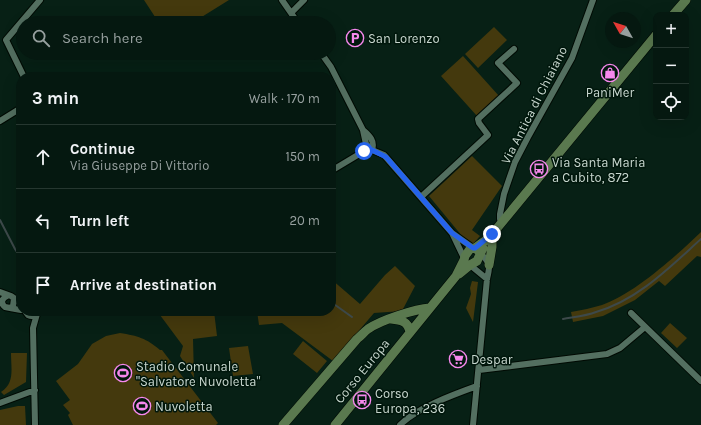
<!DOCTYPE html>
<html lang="en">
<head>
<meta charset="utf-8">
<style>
  body { margin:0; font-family:Karla,sans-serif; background:#0e2119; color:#f1f3f6 }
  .controls { position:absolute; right:12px; top:12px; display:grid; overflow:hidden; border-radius:8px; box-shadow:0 4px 16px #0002 }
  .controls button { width:36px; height:36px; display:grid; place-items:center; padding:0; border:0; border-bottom:1px solid #263730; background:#051810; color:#f1f3f6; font:20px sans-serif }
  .compass { position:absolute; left:605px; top:12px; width:36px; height:36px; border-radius:50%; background:#051810; box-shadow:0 4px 16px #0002; rotate:309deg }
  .stop { position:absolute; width:12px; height:12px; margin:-9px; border:3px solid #2563eb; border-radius:50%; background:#fff }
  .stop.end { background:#2563eb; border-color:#fff; box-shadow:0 1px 4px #0008 }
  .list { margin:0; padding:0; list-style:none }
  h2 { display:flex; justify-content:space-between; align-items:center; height:52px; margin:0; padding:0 16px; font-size:17px }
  h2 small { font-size:13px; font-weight:400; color:#97a09f }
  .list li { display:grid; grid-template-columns:26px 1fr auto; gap:12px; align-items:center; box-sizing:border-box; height:64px; padding:0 16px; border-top:1px solid #263730 }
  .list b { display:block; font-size:15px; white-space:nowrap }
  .list p { margin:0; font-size:13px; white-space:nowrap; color:#97a09f }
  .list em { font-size:13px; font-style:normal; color:#97a09f }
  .icon { flex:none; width:22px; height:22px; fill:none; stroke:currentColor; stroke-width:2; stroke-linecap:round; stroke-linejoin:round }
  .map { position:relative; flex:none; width:701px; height:425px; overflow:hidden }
  .search { position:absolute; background:#051810; box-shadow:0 4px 16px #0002; left:16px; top:16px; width:320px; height:44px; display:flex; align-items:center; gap:10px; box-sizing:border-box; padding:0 14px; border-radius:22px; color:#97a09f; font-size:15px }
  .panel { position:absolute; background:#051810; box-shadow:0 4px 16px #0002; left:16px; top:72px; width:320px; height:244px; border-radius:16px }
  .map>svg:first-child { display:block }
  .green { fill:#44390d }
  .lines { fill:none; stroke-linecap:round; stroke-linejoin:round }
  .stream { stroke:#3d494a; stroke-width:2 }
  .minor-casing { stroke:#000a03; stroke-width:8 }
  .secondary-casing { stroke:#000a03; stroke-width:10 }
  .minor { stroke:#536f60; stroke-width:6 }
  .secondary { stroke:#5a794f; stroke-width:9 }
  .route { stroke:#2563eb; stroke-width:5 }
  .labels { text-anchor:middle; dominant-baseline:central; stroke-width:3; stroke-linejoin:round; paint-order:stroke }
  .poi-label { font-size:13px; fill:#c8d7cf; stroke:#00170c; text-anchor:start }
  .street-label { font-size:13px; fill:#c8d7cf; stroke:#00170c }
</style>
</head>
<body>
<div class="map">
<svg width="701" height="425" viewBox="0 0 701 425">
  <rect width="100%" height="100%" fill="#072015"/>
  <path class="green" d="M144,0H229L192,23H159Z
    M494,27L507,40L478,68L465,54Z
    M463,56L499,96L477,116L441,76Z
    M472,156L502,186L472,230L480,236L473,244L462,236L429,196Z
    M701,232V257L697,256L665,286L659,281L635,300L603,316L573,322L571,312C582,310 592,308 602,305C634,294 676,256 701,232Z
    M395,266L415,286L402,311L374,313L333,361L282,323L259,325L257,311H331V279L360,304L385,275Z
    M472,281L478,282L473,322L466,308L471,294L470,288Z
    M157,311H214L217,336L193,339L194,378L180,356L183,346Z
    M670,323L687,338L677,348L661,333Z
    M120,333C138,336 146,338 160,350H162L218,423L216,425H73L68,415L70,413L63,405L70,400L56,381L78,364L92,344L106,336Z
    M303,341L327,361L317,373L293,354Z
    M248,346L253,374L233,376L229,348Z
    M11,353H27L26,382L4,395L1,392C15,383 11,369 11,353Z
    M18,406H25L26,425H0V410Z"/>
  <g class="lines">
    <path class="stream" d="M0,220L15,249L21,258
      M331,302L352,317
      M563,319C574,317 586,316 596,312C638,300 670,267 701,239"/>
    <defs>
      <path id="minor" d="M282,0L298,23
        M291,13L304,0
        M321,53L331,67L363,130L366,144L372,150C375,141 370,136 363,130
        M24,77L6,40L40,0
        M0,121L21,108
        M331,171L366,150H372L384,155L452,233L464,258
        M421,197L488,135L479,123L478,119L517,83L498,63L514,49
        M502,221L500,219V214L504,194L515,162L528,137L572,58L593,0
        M452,233L473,248
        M470,265L487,279
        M0,292L11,296L21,303
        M7,296C2,298 0,303 5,307L10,308L13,306L14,299
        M10,308L21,310
        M25,311L28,315C32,317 35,316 37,312
        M631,313L701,381
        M479,370L607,354L620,348L645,327
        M0,403L35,390
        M35,425L33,328L37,314
        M400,425C416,408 455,394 477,386
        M473,425L487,279C490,266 491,264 481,254"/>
      <path id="secondary" d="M673,15L686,0
        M475,248L489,238L656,35
        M489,265L492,247V234
        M459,274L470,265L477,261L483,248
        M391,319C401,320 408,321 410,332
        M283,425L357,339C361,336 364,332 368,329C381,320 415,309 430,308
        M335,425L456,276L464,260L465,256L470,249L475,248L481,253"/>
    </defs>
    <use href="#minor" class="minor-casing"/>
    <use href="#secondary" class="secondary-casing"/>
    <use href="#minor" class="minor"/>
    <use href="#secondary" class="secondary"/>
  </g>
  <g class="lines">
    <path class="route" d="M364,151L372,150L386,157L452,233L473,248H475L492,234"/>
  </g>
  <defs>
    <symbol id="parking-ring" viewBox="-11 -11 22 22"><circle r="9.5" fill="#00170c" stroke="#f688ed" stroke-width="1.5"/><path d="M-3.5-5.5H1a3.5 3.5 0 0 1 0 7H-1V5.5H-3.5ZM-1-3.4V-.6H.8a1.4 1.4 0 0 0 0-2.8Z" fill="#f688ed"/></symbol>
    <symbol id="shop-ring" viewBox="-11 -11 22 22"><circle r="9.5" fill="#00170c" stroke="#f688ed" stroke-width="1.5"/><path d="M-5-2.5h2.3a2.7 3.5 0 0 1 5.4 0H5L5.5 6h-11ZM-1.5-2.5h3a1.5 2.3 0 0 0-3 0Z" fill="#f688ed"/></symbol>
    <symbol id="bus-ring" viewBox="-11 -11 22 22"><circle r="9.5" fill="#00170c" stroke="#f688ed" stroke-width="1.5"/><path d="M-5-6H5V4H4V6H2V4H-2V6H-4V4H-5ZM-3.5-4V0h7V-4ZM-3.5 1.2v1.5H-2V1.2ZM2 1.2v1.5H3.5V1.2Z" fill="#f688ed"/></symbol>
    <symbol id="supermarket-ring" viewBox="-11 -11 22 22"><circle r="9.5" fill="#00170c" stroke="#f688ed" stroke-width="1.5"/><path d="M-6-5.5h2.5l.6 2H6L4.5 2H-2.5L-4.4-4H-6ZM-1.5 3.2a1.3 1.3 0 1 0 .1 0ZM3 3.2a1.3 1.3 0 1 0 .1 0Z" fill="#f688ed"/></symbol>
    <symbol id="stadium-ring" viewBox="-11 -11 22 22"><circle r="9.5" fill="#00170c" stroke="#f688ed" stroke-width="1.5"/><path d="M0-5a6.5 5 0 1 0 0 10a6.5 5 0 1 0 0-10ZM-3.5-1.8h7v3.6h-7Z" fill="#f688ed"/></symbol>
  </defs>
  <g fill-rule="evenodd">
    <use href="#parking-ring" x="345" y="28" width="20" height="20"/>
    <use href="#shop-ring" x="600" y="63" width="20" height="20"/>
    <use href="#bus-ring" x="529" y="159" width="20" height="20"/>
    <use href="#supermarket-ring" x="448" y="349" width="20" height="20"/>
    <use href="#stadium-ring" x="113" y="363" width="20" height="20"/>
    <use href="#bus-ring" x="352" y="390" width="20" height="20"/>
    <use href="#stadium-ring" x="132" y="396" width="20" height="20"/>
  </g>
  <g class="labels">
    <g class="poi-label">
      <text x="368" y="38">San Lorenzo</text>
      <text x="610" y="92" text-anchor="middle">PaniMer</text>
      <text x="552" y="162">Via Santa Maria<tspan x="552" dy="15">a Cubito, 872</tspan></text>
      <text x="471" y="359">Despar</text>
      <text x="136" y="366">Stadio Comunale<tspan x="136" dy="15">"Salvatore Nuvoletta"</tspan></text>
      <text x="375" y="393">Corso<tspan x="375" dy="15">Europa, 236</tspan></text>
      <text x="155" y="406">Nuvoletta</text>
    </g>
    <g class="street-label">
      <text transform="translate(534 105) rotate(-63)">Via Antica di Chiaiano</text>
      <text transform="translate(362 371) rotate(-51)">Corso Europa</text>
    </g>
  </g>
</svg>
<div class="controls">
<button>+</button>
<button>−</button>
<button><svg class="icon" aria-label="locate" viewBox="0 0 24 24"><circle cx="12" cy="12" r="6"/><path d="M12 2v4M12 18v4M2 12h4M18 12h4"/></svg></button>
</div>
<svg class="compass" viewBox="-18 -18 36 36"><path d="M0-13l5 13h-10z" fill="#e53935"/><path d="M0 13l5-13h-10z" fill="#97a09f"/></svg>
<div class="stop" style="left:364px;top:151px"></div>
<div class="stop end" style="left:492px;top:234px"></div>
<div class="search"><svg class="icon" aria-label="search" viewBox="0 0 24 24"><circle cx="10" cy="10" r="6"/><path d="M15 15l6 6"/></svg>Search here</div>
<section class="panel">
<h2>3 min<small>Walk · 170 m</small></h2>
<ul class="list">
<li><svg class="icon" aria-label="ahead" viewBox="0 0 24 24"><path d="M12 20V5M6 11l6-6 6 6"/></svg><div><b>Continue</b><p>Via Giuseppe Di Vittorio</p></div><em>150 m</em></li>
<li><svg class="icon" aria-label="left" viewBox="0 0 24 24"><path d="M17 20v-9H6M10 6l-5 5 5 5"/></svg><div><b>Turn left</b></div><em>20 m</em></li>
<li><svg class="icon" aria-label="arrive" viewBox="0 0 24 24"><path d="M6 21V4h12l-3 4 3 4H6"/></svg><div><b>Arrive at destination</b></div></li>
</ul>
</section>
</div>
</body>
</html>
